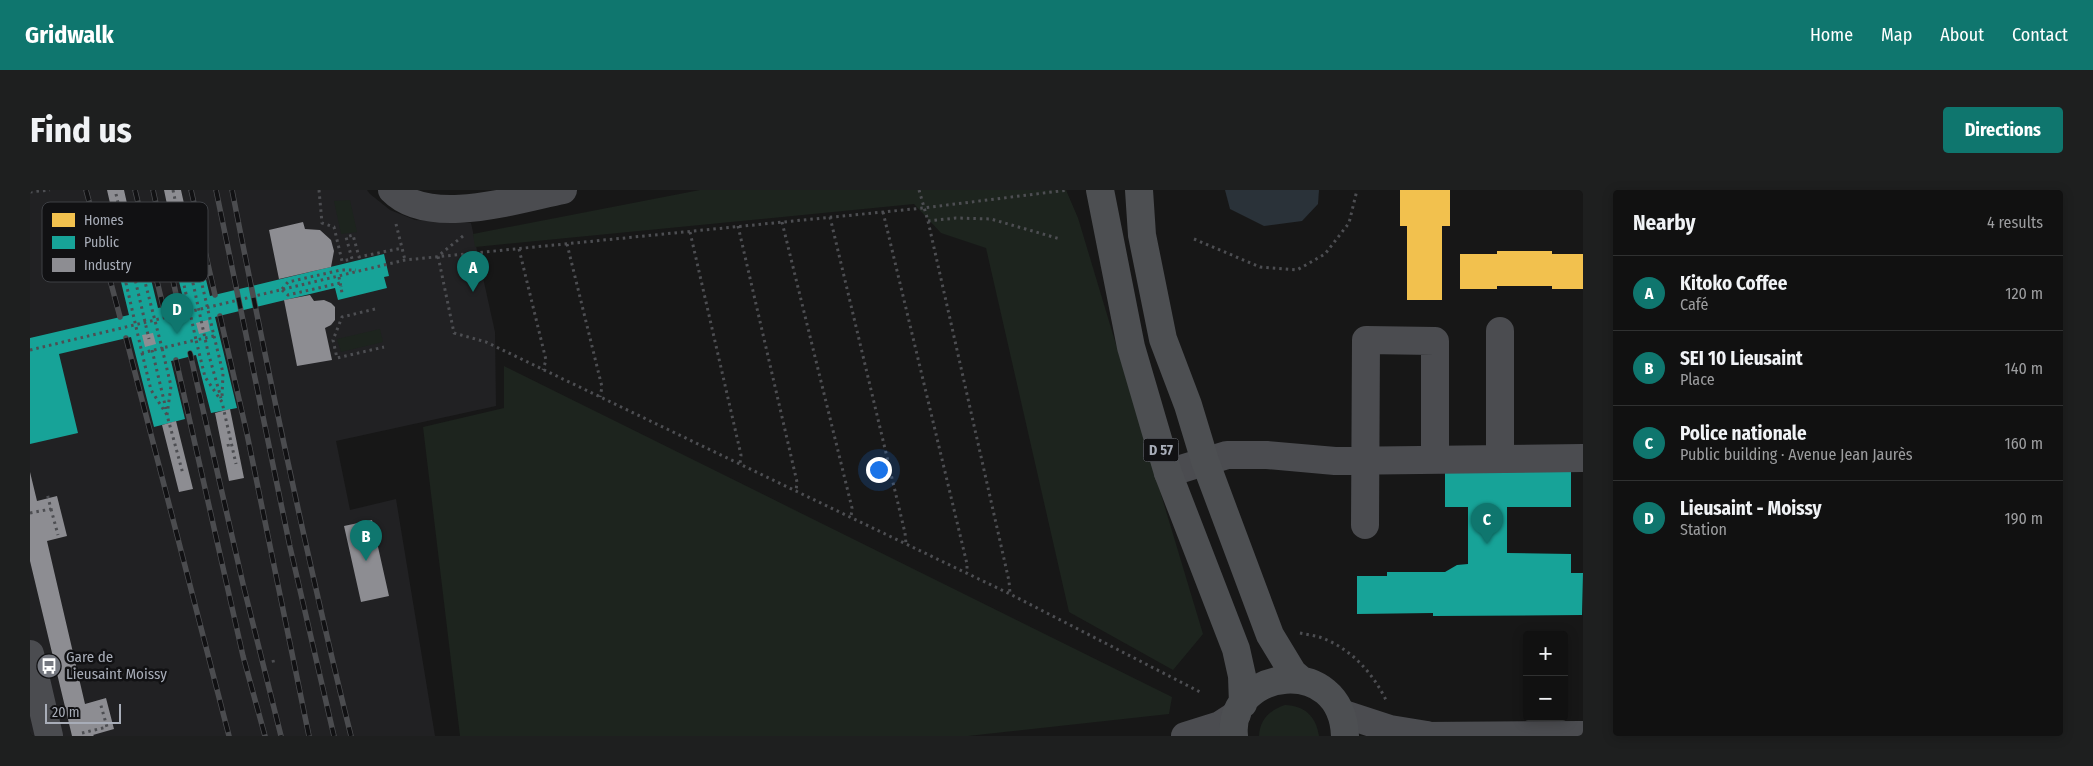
<!DOCTYPE html>
<html lang="en">
<head>
<meta charset="utf-8">
<style>
  body { margin:0; font-family:"Fira Sans Condensed",sans-serif; background:#1e1f1f; color:#f1f3f6 }
  .controls { position:absolute; right:15px; bottom:15px; display:grid; overflow:hidden; border-radius:5px; box-shadow:0 2px 12px #0003 }
  .controls button { width:45px; height:45px; display:grid; place-items:center; padding:0; border:0; border-bottom:1px solid #303131; background:#111; color:#f1f3f6; font:25px sans-serif }
  .scale { position:absolute; left:15px; bottom:12px; width:76px; box-sizing:border-box; padding-left:5px; border:2px solid #a8adb8; border-top:0; font-size:14px; line-height:18px; white-space:nowrap; color:#a8adb8; -webkit-text-stroke:4px #111113; paint-order:stroke }
  .you { position:absolute; left:848px; top:279px; width:18px; height:18px; margin:-12px; border:4px solid #fff; border-radius:50%; background:#1a73e8; box-shadow:0 0 0 8px #1a73e833 }
  .badge { display:grid; place-items:center; width:32px; height:32px; border-radius:50%; background:#0f766e; color:#fff; font-size:16px; font-weight:700 }
  .pin { position:absolute; translate:-50% -41px; filter:drop-shadow(0 1px 2px #0008) }
  .pin::after { content:''; position:absolute; top:26px; width:18px; height:15px; background:inherit; clip-path:polygon(0 0,100% 0,50% 100%) }
  .list { margin:0; padding:0; list-style:none }
  h2 { display:flex; justify-content:space-between; align-items:center; height:65px; margin:0; padding:0 20px; font-size:21px }
  h2 small { font-size:16px; font-weight:400; color:#9c9d9f }
  .list li { display:grid; grid-template-columns:32px 1fr auto; gap:15px; align-items:center; box-sizing:border-box; height:75px; padding:0 20px; border-top:1px solid #303131 }
  .list b { display:block; font-size:19px; white-space:nowrap }
  .list p { margin:0; font-size:16px; white-space:nowrap; color:#9c9d9f }
  .list em { font-size:16px; font-style:normal; color:#9c9d9f }
  .map { position:relative; flex:none; width:1553px; height:546px; overflow:hidden; border-radius:5px }
  header { display:flex; align-items:center; gap:30px; box-sizing:border-box; height:70px; padding:0 25px; background:#0f766e; color:#fff }
  header strong { font-size:24px }
  nav { display:flex; gap:28px; margin-inline-start:auto; font-size:18px }
  .intro { display:flex; align-items:center; justify-content:space-between; box-sizing:border-box; height:120px; padding:0 30px }
  h1 { margin:0; font-size:35px }
  .button { padding:12px 22px; border-radius:5px; background:#0f766e; color:#fff; font-size:18px; font-weight:700 }
  main { display:flex; gap:30px; padding:0 30px }
  aside { flex:1; background:#111; border-radius:5px; box-shadow:0 2px 12px #0003 }
  .map>svg:first-child { display:block }
  .built { fill:#212123 }
  .green { fill:#1d241e }
  .water { fill:#2a3239 }
  .homes { fill:#f2c14e }
  .public { fill:#17a398 }
  .industry { fill:#8d8d92 }
  .lines { fill:none; stroke-linecap:round; stroke-linejoin:round }
  .path { stroke:#4d4e52; stroke-width:3; stroke-dasharray:2.5 4; stroke-linecap:butt }
  .minor { stroke:#4b4c50; stroke-width:28 }
  .major { stroke:#4d4f52; stroke-width:28 }
  .rail-casing { stroke:#4b4c4f; stroke-width:5.5 }
  .rail { stroke:#111113; stroke-width:4; stroke-dasharray:11; stroke-linecap:butt }
  .labels { text-anchor:middle; dominant-baseline:central; stroke-width:5; stroke-linejoin:round; paint-order:stroke }
  .shield { fill:#111113; stroke:#7b7e86; stroke-width:1 }
  .shield-label { font-size:14px; font-weight:bold; fill:#a8adb8 }
  .poi-label { font-size:15px; fill:#a8adb8; stroke:#111113; text-anchor:start }
  .key { fill:#111113; stroke:#3e4045; stroke-width:1 }
  .key-label { font-size:14px; fill:#a8adb8 }
</style>
</head>
<body>
<header>
<strong>Gridwalk</strong>
<nav><a>Home</a><a>Map</a><a>About</a><a>Contact</a></nav>
</header>
<div class="intro"><h1>Find us</h1><a class="button">Directions</a></div>
<main>
<div class="map">
<svg width="1553" height="546" viewBox="0 0 1553 546">
  <rect width="100%" height="100%" fill="#171717"/>
  <path class="built" d="M0,0H337L340,4L360,20L385,30L441,33L465,142L466,216L306,251L320,320L366,309L405,546H0Z"/>
  <path class="green" d="M670,0H1036L1048,28L1173,444L1143,480L1039,422L956,58L911,43L884,14L445,57L443,44Z
    M320,10L327,42L311,44L304,11Z
    M350,139L353,152L311,162L307,149Z
    M474,176L1142,507L1139,524L938,546H430L393,237L474,218Z
    M1255,515C1275,516 1286,526 1289,546H1229C1230,529 1240,520 1255,515Z"/>
  <path class="water" d="M1195,0H1289L1288,14L1272,31L1234,36L1200,19Z"/>
  <path class="homes" d="M1370,0H1420V36H1412V110H1377V36H1370Z
    M1467,61H1522V64H1553V99H1522V96H1467V99H1430V64H1467Z"/>
  <path class="public" d="M165,44L180,106L354,64L359,86L354,87L357,98L308,110L305,98L185,127L207,218L181,223L166,165L146,170L141,171L155,229L124,237L101,147L29,164L48,243L0,254V148L99,125L84,63L91,61L113,56L128,118L154,112L139,50Z
    M1415,278H1541V317H1477V363L1541,364V383H1553L1552,425L1403,426V423L1327,424V386H1357V382H1415L1427,375L1438,374V317H1415Z"/>
  <path class="industry" d="M77,0H94L107,58L91,61Z
    M134,0H151L161,45L144,48Z
    M273,32L275,39L290,40L301,50L304,61L301,77L249,89L239,40Z
    M280,105L284,111L294,110L301,113L305,117V130L301,135L295,138L302,170L267,176L254,110Z
    M178,130L180,141L169,144L166,133Z
    M123,143L126,154L115,157L112,145Z
    M200,219L214,288L199,291L185,223Z
    M146,231L163,299L149,302L132,235Z
    M0,282L7,311L27,306L37,346L17,351L55,514L76,508L84,539L63,545L64,546H42L0,371Z
    M342,330L359,406L331,412L314,336Z"/>
  <g class="lines">
    <path class="path" d="M143,0L155,58L151,81L166,150L184,146L168,77L155,58
      M289,0L292,33L304,37L312,71L322,69L316,47L323,45L329,67L372,58
      M889,0L898,31L979,391L980,404
      M0,2L20,0
      M86,4L101,70L96,93L112,163L132,158L114,88L101,70
      M853,22L937,374V383
      M800,27L875,343L876,354
      M898,31L926,28L961,29L1030,49
      M752,32L822,318L821,327
      M366,34L375,70
      M708,36L767,292L766,301
      M660,42L711,265L710,274
      M433,46L408,66L424,143L456,152L980,404L1172,503
      M1164,49L1230,77L1267,80L1295,64L1319,33L1327,0
      M537,54L572,197L570,207
      M489,59L516,170L513,180
      M156,61L178,162L191,208
      M101,72L119,149
      M309,87L312,103
      M252,99L258,92L311,80H326
      M252,100L258,105L310,93L311,97
      M345,119L312,127L303,150L307,168L354,157
      M184,146L193,183L192,207
      M0,160L375,70L893,18L1038,0
      M122,160L136,219
      M112,163L121,200L137,225L153,284
      M137,225L141,196L132,158L166,150L175,187L192,212L206,274
      M198,254L199,259
      M21,319L28,345
      M0,323L21,319L17,303
      M1270,443C1279,445 1289,446 1297,450C1324,462 1343,484 1356,510
      M243,470L244,475
      M52,543L77,537L70,512"/>
    <path class="minor" d="M362,0C399,38 488,9 533,0
      M1470,141V269
      M1138,283L1197,265H1237L1305,271L1553,268
      M1335,335L1336,150L1405,151V270
      M0,464L19,546
      M1311,523L1360,539L1397,545
      M1155,546L1190,535L1207,524
      M1393,546L1553,545"/>
    <path class="major" d="M1070,0L1101,157L1125,239L1138,283L1206,459L1212,486L1213,514
      M1109,0L1112,45L1133,149L1158,215L1175,271L1240,445L1263,483L1270,489
      M1204,546C1197,479 1312,463 1315,546"/>
    <defs>
      <path id="rail" d="M56,0L90,127
        M105,0L133,116
        M123,0L148,113
        M161,0L185,105
        M186,0L260,357L304,546
        M202,0C238,183 276,365 321,546
        M190,126L217,244L279,546
        M96,148L199,546
        M161,166L160,163L213,394L251,546
        M146,170L213,466L235,546"/>
    </defs>
    <use href="#rail" class="rail-casing"/>
    <use href="#rail" class="rail"/>
  </g>
  <defs>
    <symbol id="bus-disc" viewBox="-11 -11 22 22"><circle r="9.5" fill="#757880" stroke="#111113"/><path d="M-5-6H5V4H4V6H2V4H-2V6H-4V4H-5ZM-3.5-4V0h7V-4ZM-3.5 1.2v1.5H-2V1.2ZM2 1.2v1.5H3.5V1.2Z" fill="#fff"/></symbol>
  </defs>
  <g fill-rule="evenodd">
    <use href="#bus-disc" x="5" y="462" width="28" height="28"/>
  </g>
  <g class="labels">
    <rect class="shield" x="1113.5" y="248.5" width="35" height="23" rx="4"/>
    <g class="shield-label">
      <text x="1131" y="260">D 57</text>
    </g>
    <g class="poi-label">
      <text x="36" y="467">Gare de<tspan x="36" dy="17">Lieusaint Moissy</tspan></text>
    </g>
  </g>
  <rect x="12" y="12" width="166" height="80" rx="8" class="key"/>
  <rect x="22" y="23" width="23" height="14" fill="#f2c14e"/>
  <rect x="22" y="46" width="23" height="13" fill="#17a398"/>
  <rect x="22" y="68" width="23" height="14" fill="#8d8d92"/>
  <g class="key-label">
    <text x="54" y="35">Homes</text>
    <text x="54" y="57">Public</text>
    <text x="54" y="80">Industry</text>
  </g>
</svg>
<div class="controls">
<button>+</button>
<button>−</button>
</div>
<div class="scale">20 m</div>
<div class="you"></div>
<div class="pin badge" style="left:443px;top:102px">A</div>
<div class="pin badge" style="left:336px;top:371px">B</div>
<div class="pin badge" style="left:1457px;top:354px">C</div>
<div class="pin badge" style="left:147px;top:144px">D</div>
</div>
<aside>
<h2>Nearby<small>4 results</small></h2>
<ul class="list">
<li><span class="badge">A</span><div><b>Kitoko Coffee</b><p>Café</p></div><em>120 m</em></li>
<li><span class="badge">B</span><div><b>SEI 10 Lieusaint</b><p>Place</p></div><em>140 m</em></li>
<li><span class="badge">C</span><div><b>Police nationale</b><p>Public building · Avenue Jean Jaurès</p></div><em>160 m</em></li>
<li><span class="badge">D</span><div><b>Lieusaint - Moissy</b><p>Station</p></div><em>190 m</em></li>
</ul>
</aside>
</main>
</body>
</html>
